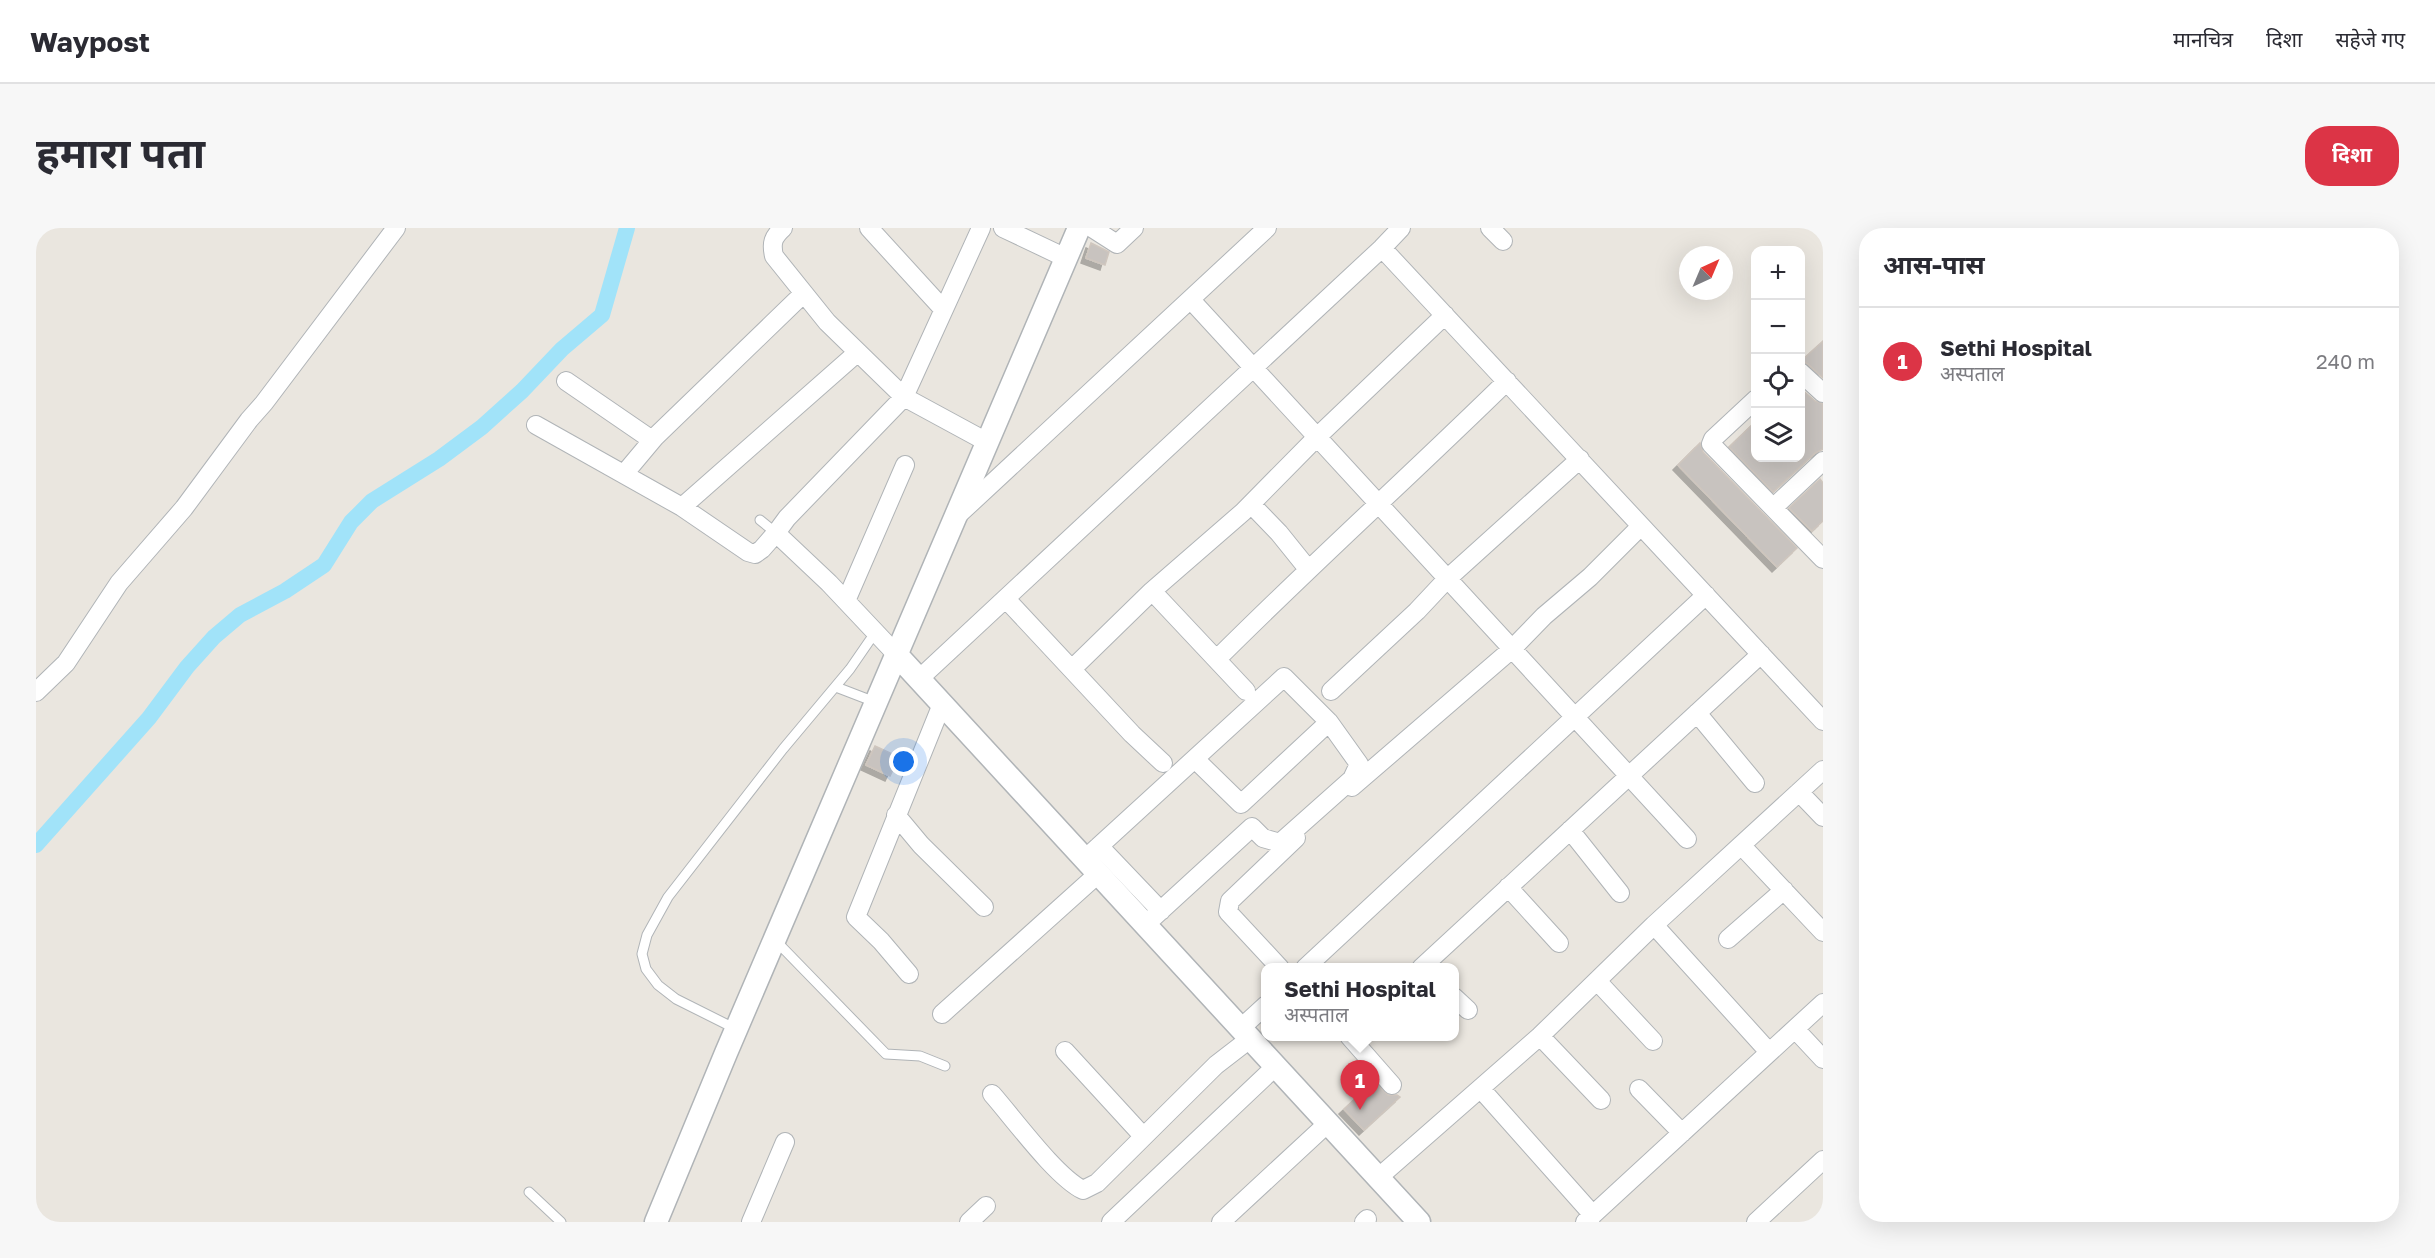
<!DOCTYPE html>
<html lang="hi">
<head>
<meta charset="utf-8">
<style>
  body { margin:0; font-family:"Golos Text","Noto Sans Devanagari",sans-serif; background:#f7f7f7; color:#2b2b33 }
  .controls { position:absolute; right:18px; top:18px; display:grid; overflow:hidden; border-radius:12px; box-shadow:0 6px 24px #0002 }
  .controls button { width:54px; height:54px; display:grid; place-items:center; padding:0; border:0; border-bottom:2px solid #e1e1e2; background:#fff; color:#2b2b33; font:30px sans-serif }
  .compass { position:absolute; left:1643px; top:18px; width:54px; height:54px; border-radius:50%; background:#fff; box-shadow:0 6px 24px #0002; rotate:44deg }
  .you { position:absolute; left:868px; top:534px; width:21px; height:21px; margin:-15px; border:4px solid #fff; border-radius:50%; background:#1a73e8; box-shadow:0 0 0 9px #1a73e833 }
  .badge { display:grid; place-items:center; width:39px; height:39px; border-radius:50%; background:#dc3446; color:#fff; font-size:20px; font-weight:700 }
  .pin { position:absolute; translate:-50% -50px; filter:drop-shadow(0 2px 3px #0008) }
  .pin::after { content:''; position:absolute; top:32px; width:21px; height:18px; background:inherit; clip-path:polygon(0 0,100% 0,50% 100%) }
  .popup { position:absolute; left:1225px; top:735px; width:198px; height:78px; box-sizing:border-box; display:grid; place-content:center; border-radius:12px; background:#fff; filter:drop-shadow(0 2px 4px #0005); font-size:20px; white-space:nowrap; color:#7c7c81 }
  .popup b { font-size:22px; color:#2b2b33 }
  .popup::after { content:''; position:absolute; left:50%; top:100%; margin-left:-12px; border:12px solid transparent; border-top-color:#fff }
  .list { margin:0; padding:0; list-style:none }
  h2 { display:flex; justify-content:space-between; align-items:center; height:78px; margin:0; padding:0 24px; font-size:26px }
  h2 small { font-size:20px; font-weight:400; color:#7c7c81 }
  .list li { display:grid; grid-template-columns:39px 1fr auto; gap:18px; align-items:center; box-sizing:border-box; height:108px; padding:0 24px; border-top:2px solid #e1e1e2 }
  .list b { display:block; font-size:22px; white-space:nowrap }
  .list p { margin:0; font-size:20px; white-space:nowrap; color:#7c7c81 }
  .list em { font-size:20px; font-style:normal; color:#7c7c81 }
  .icon { flex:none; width:33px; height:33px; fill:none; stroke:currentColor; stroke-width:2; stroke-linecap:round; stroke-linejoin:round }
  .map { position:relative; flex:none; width:1787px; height:994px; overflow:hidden; border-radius:24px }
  header { display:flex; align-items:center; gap:36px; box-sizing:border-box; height:84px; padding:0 30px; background:#fff; border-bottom:2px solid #e1e1e2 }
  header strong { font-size:28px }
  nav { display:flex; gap:33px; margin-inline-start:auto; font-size:21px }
  .intro { display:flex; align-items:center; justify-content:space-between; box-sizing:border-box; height:144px; padding:0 36px }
  h1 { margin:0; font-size:42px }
  .button { padding:15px 27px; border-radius:24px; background:#dc3446; color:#fff; font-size:21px; font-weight:700 }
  main { display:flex; gap:36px; padding:0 36px }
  aside { flex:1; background:#fff; border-radius:24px; box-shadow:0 6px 24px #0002 }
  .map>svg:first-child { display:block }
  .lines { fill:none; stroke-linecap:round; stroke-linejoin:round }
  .canal { stroke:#a1e3f9; stroke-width:16 }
  .building { fill:#c8c3bf; stroke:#cfc6be; stroke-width:1.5; filter:url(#shadow) }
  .service-casing { stroke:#b0b4b7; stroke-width:11 }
  .minor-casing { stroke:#b0b4b7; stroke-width:20 }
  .tertiary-casing { stroke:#b0b4b7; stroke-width:25 }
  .service { stroke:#fff; stroke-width:9 }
  .minor { stroke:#fff; stroke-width:18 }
  .tertiary { stroke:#fff; stroke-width:22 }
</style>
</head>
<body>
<header>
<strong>Waypost</strong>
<nav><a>मानचित्र</a><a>दिशा</a><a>सहेजे गए</a></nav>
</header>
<div class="intro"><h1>हमारा पता</h1><a class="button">दिशा</a></div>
<main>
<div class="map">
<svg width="1787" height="994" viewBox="0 0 1787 994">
  <defs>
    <filter id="shadow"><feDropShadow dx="-5" dy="5" stdDeviation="0" flood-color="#0004"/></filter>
  </defs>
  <rect width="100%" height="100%" fill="#eae6df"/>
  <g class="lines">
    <path class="canal" d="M0,617L113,490L151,439L178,409L204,387L249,363L288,337L315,294L336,273L403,231L446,199L486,163L526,121L566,87L591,0"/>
  </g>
  <path class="building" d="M1055,15L1073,24L1069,37L1050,30Z
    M1787,113V150L1772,136L1765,133Z
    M1764,160L1779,173L1787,176V221L1779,225L1737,264L1693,219L1719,194V230H1764Z
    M1664,215L1667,224L1761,320L1741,339L1642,237Z
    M1784,251L1787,255V293L1776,303L1753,280Z
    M839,518L863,529L854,548L830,537Z
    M1338,853L1352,867H1361L1364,869L1328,902L1308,881Z"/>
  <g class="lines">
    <defs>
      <path id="service" d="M724,292L740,305
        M800,459L839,474
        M740,713L850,826L884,828L909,838
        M700,801L640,771L622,757L610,741L606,726L611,707L632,669L747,521L814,441L834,412
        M493,964L525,994"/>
      <path id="minor" d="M747,0C737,9 735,15 738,28L791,94L868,169L751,290L740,305L793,355L860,426
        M833,0L907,81
        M945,0L868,169L951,214
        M967,0L1030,30
        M1056,0L1081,16L1098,0
        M1454,0L1467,13
        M1346,20L1787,493
        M1155,72L1651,611
        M1764,144L1787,165
        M530,153L616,212
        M1720,171L1677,211L1675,216L1787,331
        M500,197L646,279L822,124
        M588,246L619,209L767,66
        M1215,276L1243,305L1272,341
        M646,279L712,324L719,326L726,321L740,305
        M1738,279L1787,233
        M922,287L1231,0
        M1116,363L1210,463
        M970,371L1096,506L1127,535
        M810,373L869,237
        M1181,431C1276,336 1375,247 1471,153
        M1036,441L1116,363L1207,284L1281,209L1409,87
        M883,451L1346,20L1365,0
        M1295,463L1381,383L1411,351L1544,231
        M0,464L30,435L83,355L148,280L213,192L228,175L360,0
        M1661,485L1719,555
        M1160,532L1205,576L1293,494
        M1316,559L1476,421L1508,388L1554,349L1605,298
        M1763,564L1787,589
        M860,587L885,617L948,679
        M1534,602L1584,665
        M1705,617L1787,704
        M1063,618L1125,683
        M1049,631L1248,449L1293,494L1323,536L1316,551L1244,615L1227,610L1216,599L1110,696
        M1472,659L1523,715
        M1618,697L1787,542
        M1692,711L1748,662
        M1244,740L1192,684L1194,673L1260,610
        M1269,740L1670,367
        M1385,740L1725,426
        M873,746L845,713L820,689L906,476
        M1562,754L1617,813
        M1418,769L1432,782
        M906,786L1063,645
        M1205,800L1230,777
        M1759,801L1787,831
        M1313,808L1356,857
        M1504,808L1565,872
        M1029,823L1107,908
        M1445,861L1557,987
        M1603,861L1646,905
        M956,866C978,891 1020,949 1047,962L1061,955L1180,837L1215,810
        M1343,949L1504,808L1618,697L1733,824
        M715,994L749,914
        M933,994L950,978
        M1075,994L1240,838
        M1185,994L1292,895
        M1328,994L1331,991
        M1549,994L1787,775
        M1720,994L1787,932"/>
      <path id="tertiary" d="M860,426L1383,994
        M620,994L690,825L1043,0"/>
    </defs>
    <use href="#service" class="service-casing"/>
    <use href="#minor" class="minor-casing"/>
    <use href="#tertiary" class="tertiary-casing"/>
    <use href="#service" class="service"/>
    <use href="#minor" class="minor"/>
    <use href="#tertiary" class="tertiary"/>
  </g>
</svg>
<div class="controls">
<button>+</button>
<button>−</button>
<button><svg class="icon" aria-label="locate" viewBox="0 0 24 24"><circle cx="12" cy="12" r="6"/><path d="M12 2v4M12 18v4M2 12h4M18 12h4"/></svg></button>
<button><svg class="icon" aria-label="layers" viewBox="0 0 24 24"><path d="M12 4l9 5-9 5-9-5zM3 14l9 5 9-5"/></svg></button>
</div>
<svg class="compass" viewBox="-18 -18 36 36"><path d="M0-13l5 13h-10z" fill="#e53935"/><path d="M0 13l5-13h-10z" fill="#7c7c81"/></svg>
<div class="you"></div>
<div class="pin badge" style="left:1324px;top:882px">1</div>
<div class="popup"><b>Sethi Hospital</b>अस्पताल</div>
</div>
<aside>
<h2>आस-पास<small></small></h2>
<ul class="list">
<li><span class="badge">1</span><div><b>Sethi Hospital</b><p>अस्पताल</p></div><em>240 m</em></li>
</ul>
</aside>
</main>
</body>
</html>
